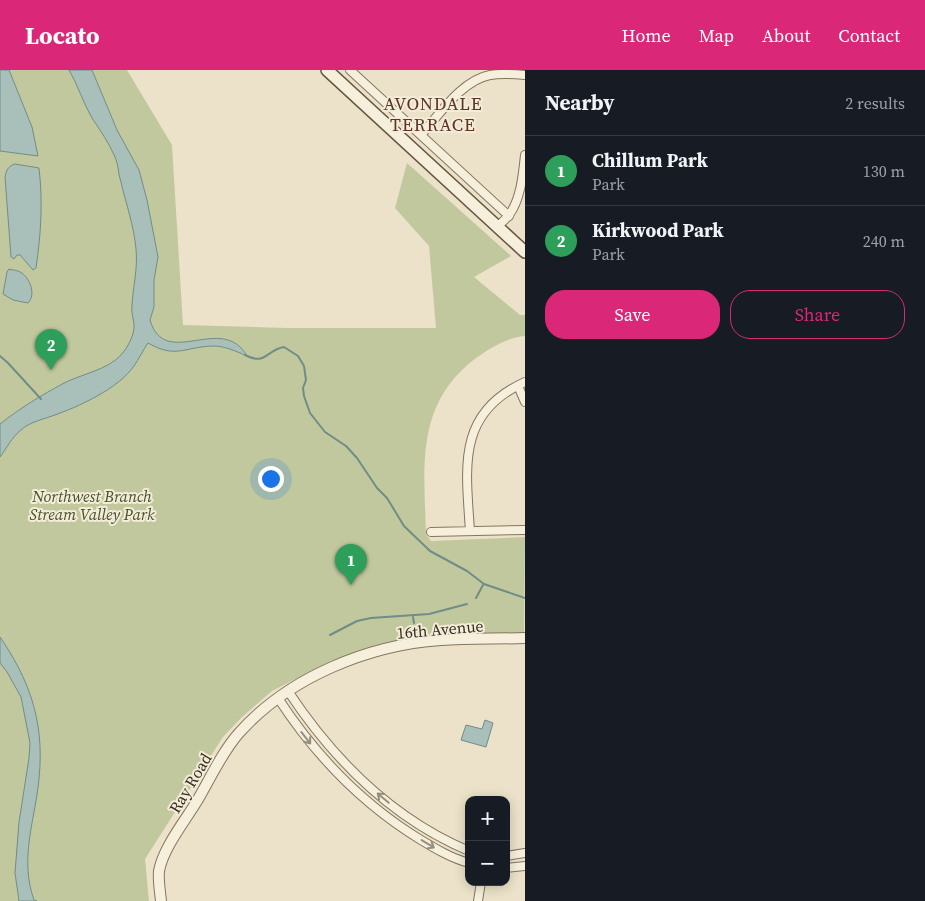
<!DOCTYPE html>
<html lang="en">
<head>
<meta charset="utf-8">
<style>
  body { margin:0; font-family:"Source Serif 4",serif; background:#242831; color:#f1f3f6 }
  .controls { position:absolute; right:15px; bottom:15px; display:grid; overflow:hidden; border-radius:10px; box-shadow:0 2px 12px #0003 }
  .controls button { width:45px; height:45px; display:grid; place-items:center; padding:0; border:0; border-bottom:1px solid #363941; background:#171b24; color:#f1f3f6; font:25px sans-serif }
  .you { position:absolute; left:270px; top:408px; width:18px; height:18px; margin:-12px; border:4px solid #fff; border-radius:50%; background:#1a73e8; box-shadow:0 0 0 8px #1a73e833 }
  .badge { display:grid; place-items:center; width:32px; height:32px; border-radius:50%; background:#db2777; color:#fff; font-size:16px; font-weight:700 }
  .pin { position:absolute; translate:-50% -41px; filter:drop-shadow(0 1px 2px #0008) }
  .pin::after { content:''; position:absolute; top:26px; width:18px; height:15px; background:inherit; clip-path:polygon(0 0,100% 0,50% 100%) }
  .list { margin:0; padding:0; list-style:none }
  h2 { display:flex; justify-content:space-between; align-items:center; height:65px; margin:0; padding:0 20px; font-size:21px }
  h2 small { font-size:16px; font-weight:400; color:#9ea1a6 }
  .list li { display:grid; grid-template-columns:32px 1fr auto; gap:15px; align-items:center; box-sizing:border-box; height:70px; padding:0 20px; border-top:1px solid #363941 }
  .list b { display:block; font-size:19px; white-space:nowrap }
  .list p { margin:0; font-size:16px; white-space:nowrap; color:#9ea1a6 }
  .list em { font-size:16px; font-style:normal; color:#9ea1a6 }
  .actions { display:flex; gap:10px; padding:15px 20px }
  .actions a { flex:1; padding:11px 0; border:1px solid #db2777; border-radius:20px; text-align:center; font-size:18px; color:#db2777 }
  .actions .main { background:#db2777; color:#fff }
  .map { position:relative; flex:none; width:525px; height:831px; overflow:hidden }
  header { display:flex; align-items:center; gap:30px; box-sizing:border-box; height:70px; padding:0 25px; background:#db2777; color:#fff }
  header strong { font-size:24px }
  nav { display:flex; gap:28px; margin-inline-start:auto; font-size:18px }
  main { display:flex }
  aside { flex:1; background:#171b24 }
  .map>svg:first-child { display:block }
  .green { fill:#c2c89e }
  .water { fill:#a9bfb9; stroke:#708d87 }
  .lines { fill:none; stroke-linecap:round; stroke-linejoin:round }
  .stream { stroke:#708d87; stroke-width:2 }
  .minor-casing { stroke:#85755f; stroke-width:10 }
  .tertiary-casing { stroke:#85755f; stroke-width:12 }
  .secondary-casing { stroke:#675642; stroke-width:14 }
  .minor { stroke:#f6efdc; stroke-width:8 }
  .tertiary { stroke:#f6efdc; stroke-width:10 }
  .secondary { stroke:#f6efdc; stroke-width:11 }
  .oneway { stroke:#968e7e }
  .labels { text-anchor:middle; dominant-baseline:central; stroke-width:4; stroke-linejoin:round; paint-order:stroke }
  .park-label { font-size:16px; font-style:italic; fill:#46522a; stroke:#f3ecd8 }
  .street-label { font-size:16px; fill:#372d21; stroke:#f3ecd8 }
  .neighbourhood-label { font-size:18px; letter-spacing:1px; fill:#603325; stroke:#f3ecd8 }
</style>
</head>
<body>
<header>
<strong>Locato</strong>
<nav><a>Home</a><a>Map</a><a>About</a><a>Contact</a></nav>
</header>
<main>
<div class="map">
<svg width="525" height="831" viewBox="0 0 525 831">
  <rect width="100%" height="100%" fill="#ebe2c9"/>
  <path class="green" d="M0,0H127L172,75L183,255L288,258H436L429,176L395,138L407,93L511,186L474,207L520,245H525V266C508,267 490,278 476,288C415,334 424,396 426,464L431,471L525,467L524,563L446,564L419,566L385,573L331,591L272,621L242,647L223,667L145,789L149,831H0Z"/>
  <path class="water" d="M0,0H9L32,57L38,86L0,81Z
    M69,0H92L117,60L139,100L147,130L158,187L154,210V237L150,250C165,301 222,242 247,286C235,281 225,276 213,276C184,277 176,289 148,273C143,280 139,289 134,296C118,319 78,337 52,346C41,350 30,352 21,360C11,368 7,378 0,387V354C20,338 42,325 64,313C82,304 107,300 121,285C128,277 135,264 134,254C133,247 131,242 132,235C133,217 138,198 136,179C134,156 126,134 121,112C118,104 119,96 115,87C109,73 100,60 92,48C83,33 78,15 69,0Z
    M15,94L39,98C43,132 41,164 36,198L33,200L20,185H17L14,189L11,187L5,107C6,101 8,96 15,94Z
    M9,199C11,200 16,200 18,201C29,205 37,224 28,233L13,230L3,224L7,202Z
    M0,567C37,621 47,667 36,731C30,765 22,796 34,830L37,831H19L15,803L19,752L29,688L30,673L21,627L7,602L0,593Z
    M485,650L493,653L486,677L461,670L466,655L482,659Z"/>
  <g class="lines">
    <path class="stream" d="M245,285C266,296 266,280 284,277L298,286L304,296L306,310L303,318L304,326L310,343L325,362L346,376L357,388L377,418L387,428L404,456L430,481L467,501L484,514L525,528
      M0,286L8,293L41,329
      M476,528L483,515
      M413,547L414,553
      M330,565L357,551L371,548L429,544L467,534"/>
    <defs>
      <path id="minor" d="M350,0L509,146
        M421,65C439,45 462,10 490,5C502,3 514,4 525,5
        M498,156C501,153 506,149 509,145C521,129 523,104 525,85
        M518,316L525,332
        M470,461C466,398 456,343 525,312
        M431,462L525,460
        M288,621C333,689 393,749 469,781
        M278,628C315,685 362,734 421,770C436,779 451,788 469,793
        M506,786L525,783
        M506,798L525,796
        M478,831L481,812"/>
      <path id="tertiary" d="M161,831C160,821 158,811 159,801C163,778 185,751 197,731C210,709 222,682 239,663C289,607 368,575 441,570C469,568 497,569 525,568"/>
      <path id="secondary" d="M327,0L525,182"/>
    </defs>
    <use href="#minor" class="minor-casing"/>
    <use href="#tertiary" class="tertiary-casing"/>
    <use href="#secondary" class="secondary-casing"/>
    <use href="#minor" class="minor"/>
    <use href="#tertiary" class="tertiary"/>
    <use href="#secondary" class="secondary"/>
  </g>
  <defs><path id="oneway-shaft" d="M-6 0H5M1.5-3L5.5 0L1.5 3" fill="none" stroke-width="1.6" stroke-linecap="round" stroke-linejoin="round" transform="scale(1.25)"/></defs>
  <g class="oneway">
    <use href="#oneway-shaft" transform="translate(306 668) rotate(52)"/>
    <use href="#oneway-shaft" transform="translate(383 728) rotate(-140)"/>
    <use href="#oneway-shaft" transform="translate(428 774) rotate(31)"/>
  </g>
  <g class="labels">
    <g class="park-label">
      <text x="92" y="426">Northwest Branch<tspan x="92" dy="18">Stream Valley Park</tspan></text>
    </g>
    <g class="street-label">
      <text transform="translate(440 559) rotate(-5)">16th Avenue</text>
      <text transform="translate(190 713) rotate(-59)">Ray Road</text>
    </g>
    <g class="neighbourhood-label">
      <text x="433" y="33">AVONDALE<tspan x="433" dy="21">TERRACE</tspan></text>
    </g>
  </g>
</svg>
<div class="controls">
<button>+</button>
<button>−</button>
</div>
<div class="you"></div>
<div class="pin badge" style="left:351px;top:515px;background:#2e9e5b">1</div>
<div class="pin badge" style="left:51px;top:300px;background:#2e9e5b">2</div>
</div>
<aside>
<h2>Nearby<small>2 results</small></h2>
<ul class="list">
<li><span class="badge" style="background:#2e9e5b">1</span><div><b>Chillum Park</b><p>Park</p></div><em>130 m</em></li>
<li><span class="badge" style="background:#2e9e5b">2</span><div><b>Kirkwood Park</b><p>Park</p></div><em>240 m</em></li>
</ul>
<div class="actions"><a class="main">Save</a><a>Share</a></div>
</aside>
</main>
</body>
</html>
